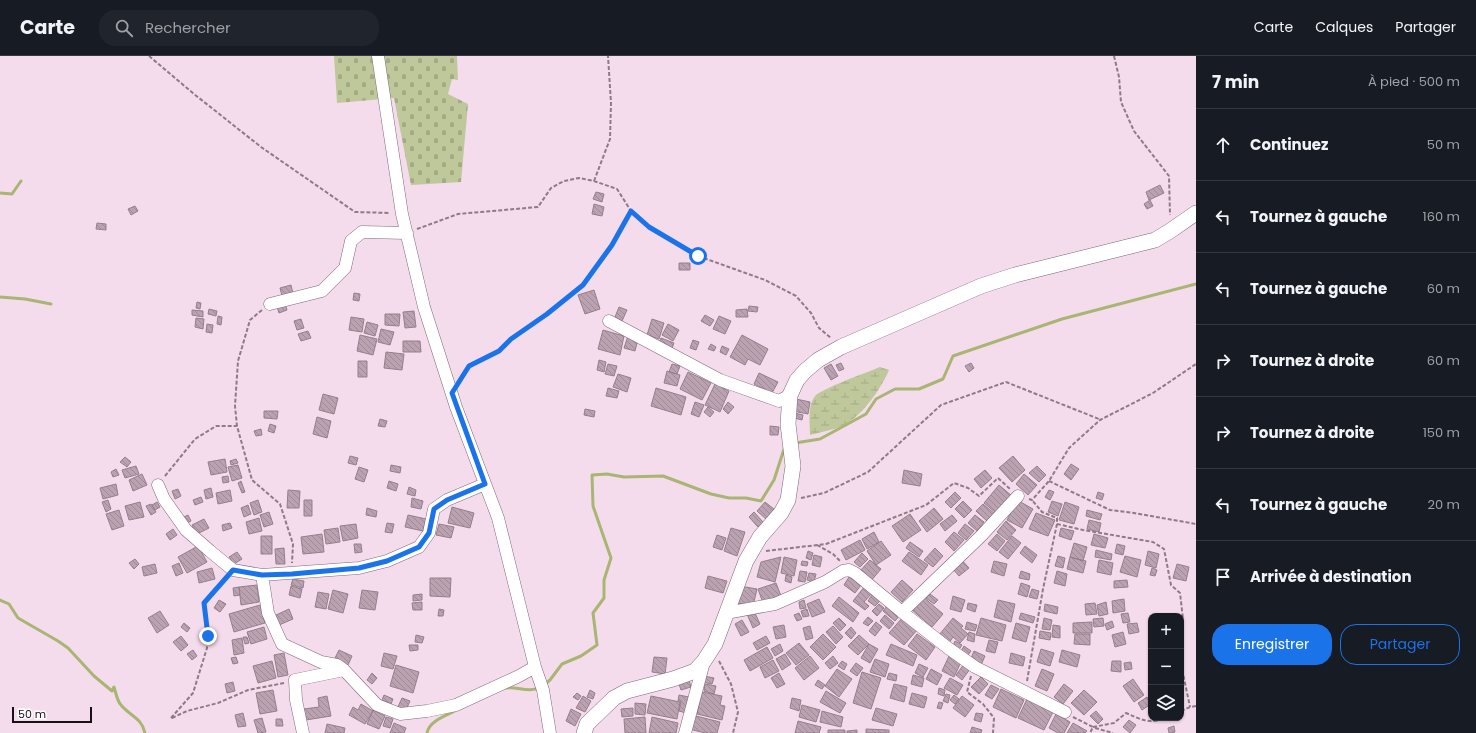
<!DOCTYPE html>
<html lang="fr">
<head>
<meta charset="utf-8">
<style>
  body { margin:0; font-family:Poppins,sans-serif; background:#20242c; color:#f1f3f6 }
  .controls { position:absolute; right:12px; bottom:12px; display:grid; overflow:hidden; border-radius:8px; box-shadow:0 1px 3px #0004 }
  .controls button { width:36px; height:36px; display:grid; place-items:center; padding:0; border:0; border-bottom:1px solid #363941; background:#171b24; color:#f1f3f6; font:20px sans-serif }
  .scale { position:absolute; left:12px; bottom:10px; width:80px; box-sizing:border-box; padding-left:4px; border:2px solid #191016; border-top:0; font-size:11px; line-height:14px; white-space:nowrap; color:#191016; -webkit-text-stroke:3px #fff; paint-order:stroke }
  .stop { position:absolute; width:12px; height:12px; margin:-9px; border:3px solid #1a73e8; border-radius:50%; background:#fff }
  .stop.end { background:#1a73e8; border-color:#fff; box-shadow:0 1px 4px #0008 }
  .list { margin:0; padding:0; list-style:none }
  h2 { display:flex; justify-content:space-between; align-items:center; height:52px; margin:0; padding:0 16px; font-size:17px }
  h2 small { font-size:13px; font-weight:400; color:#9ea1a6 }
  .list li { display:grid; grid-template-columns:26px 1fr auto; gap:12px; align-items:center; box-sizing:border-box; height:72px; padding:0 16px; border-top:1px solid #363941 }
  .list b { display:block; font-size:15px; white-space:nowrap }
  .list em { font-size:13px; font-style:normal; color:#9ea1a6 }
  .actions { display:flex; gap:8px; padding:12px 16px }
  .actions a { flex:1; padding:9px 0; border:1px solid #1a73e8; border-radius:16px; text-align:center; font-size:14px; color:#1a73e8 }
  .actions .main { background:#1a73e8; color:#fff }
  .icon { flex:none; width:22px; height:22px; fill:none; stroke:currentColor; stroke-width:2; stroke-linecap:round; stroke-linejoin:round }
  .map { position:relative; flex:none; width:1196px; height:677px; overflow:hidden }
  header { display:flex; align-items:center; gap:24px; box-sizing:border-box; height:56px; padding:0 20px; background:#171b24; border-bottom:1px solid #363941 }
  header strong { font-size:19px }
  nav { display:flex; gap:22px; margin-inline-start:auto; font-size:14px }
  .search { width:280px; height:36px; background:#20242c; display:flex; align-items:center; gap:10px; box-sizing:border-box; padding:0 14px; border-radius:16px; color:#9ea1a6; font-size:15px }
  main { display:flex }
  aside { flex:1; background:#171b24 }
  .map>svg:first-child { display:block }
  .wetland { fill:url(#wetland-marsh) }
  .cemetery { fill:url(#cemetery-stones) }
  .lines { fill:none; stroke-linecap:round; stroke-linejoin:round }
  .stream { stroke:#a8b573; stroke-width:3 }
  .building { fill:url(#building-back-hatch); stroke:#957e8d }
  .minor-casing { stroke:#7f6877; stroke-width:13 }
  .tertiary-casing { stroke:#7f6877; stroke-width:16 }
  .path { stroke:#8d7b87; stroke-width:2; stroke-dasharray:4 2; stroke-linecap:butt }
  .minor { stroke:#fff; stroke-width:12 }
  .tertiary { stroke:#fff; stroke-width:15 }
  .route { stroke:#1a73e8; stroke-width:5 }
</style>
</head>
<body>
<header>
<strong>Carte</strong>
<div class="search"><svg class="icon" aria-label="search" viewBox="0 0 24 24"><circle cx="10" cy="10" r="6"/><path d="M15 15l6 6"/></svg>Rechercher</div>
<nav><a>Carte</a><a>Calques</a><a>Partager</a></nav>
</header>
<main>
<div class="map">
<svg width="1196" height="677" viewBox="0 0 1196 677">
  <defs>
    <pattern id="wetland-marsh" width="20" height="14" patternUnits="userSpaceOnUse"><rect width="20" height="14" fill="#bec89a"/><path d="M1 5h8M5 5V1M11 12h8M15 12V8" fill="none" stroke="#a3ab84"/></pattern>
    <pattern id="cemetery-stones" width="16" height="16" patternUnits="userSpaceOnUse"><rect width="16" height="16" fill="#bec89a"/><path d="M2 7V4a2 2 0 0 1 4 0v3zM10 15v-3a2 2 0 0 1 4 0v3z" fill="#a3ab84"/></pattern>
    <pattern id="building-back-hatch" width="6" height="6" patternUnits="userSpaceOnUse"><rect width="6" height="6" fill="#baa2b1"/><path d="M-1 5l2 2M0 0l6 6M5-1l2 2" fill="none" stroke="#9f8a98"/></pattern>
  </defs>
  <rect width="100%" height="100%" fill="#f5dcec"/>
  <path class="wetland" d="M880,311L889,314C881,333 862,360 844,369C834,374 821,376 810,379C810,367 807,351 815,340C821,333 868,316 880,311Z"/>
  <path class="cemetery" d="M334,0H457L458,24L452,23L448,38L468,48L461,126L411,129L394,42L337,47Z"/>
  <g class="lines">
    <path class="stream" d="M0,137L12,138L21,125
      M0,241L25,243L51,248
      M795,387L820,383L866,358L876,343L895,333H919L943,323L953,300L1062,263L1196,228
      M0,544L9,548L18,562L58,585L68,592L94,620L112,635L114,631C116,637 117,645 121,649C130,660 142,662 145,677
      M544,629L550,624L562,608L581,600L597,589L593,557L604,542V524L611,502L593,450L592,419L607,418L624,421L663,420L711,438L729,442H746L761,445L774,424L785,390
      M506,632C516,630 529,637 539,632
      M427,677C429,665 447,659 457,654"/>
  </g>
  <path class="building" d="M1160,129L1164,137L1149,144L1146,136Z
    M596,136L604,138L602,146L593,143Z
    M1150,144L1153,150L1147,153L1144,148Z
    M594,148L604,151L602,160L592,158Z
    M135,150L138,155L131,159L128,153Z
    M97,167L106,168V174L96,173Z
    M679,207H690V214H679Z
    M291,229L293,238L282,240L280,232Z
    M594,234L600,253L585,258L578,239Z
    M354,237L360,238L359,245L353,244Z
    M197,246L201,247L200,253L196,252Z
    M285,248L287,254L279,257L277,251Z
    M749,250L758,251L757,256L748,255Z
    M619,251L627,254L622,265L615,261Z
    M209,253L217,255L216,260L208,258Z
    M747,253L748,261H736V254Z
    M192,254L203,255V261L192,259Z
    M414,255L416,271L405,272L403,256Z
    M385,258H400L399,270L385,269Z
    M705,259L714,264L710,270L701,265Z
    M218,260L222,261L221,269L217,268Z
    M719,260L731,265L725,278L713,273Z
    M351,261L364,263L362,276L349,274Z
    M196,262L204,263L203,273L195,271Z
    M301,263L304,272L297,274L294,265Z
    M652,263L664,267L659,283L647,279Z
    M367,266L378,269L375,280L364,277Z
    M207,268L213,269L212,277L206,276Z
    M668,268L679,274L673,285L662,279Z
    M381,273L394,276L390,289L378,286Z
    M603,274L624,280L620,299L598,293Z
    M308,275L311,282L301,285L298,278Z
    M360,279L377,283L373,299L357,295Z
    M742,279L768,293L760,309L748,303L745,309L730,301Z
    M628,280L638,283L635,295L624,292Z
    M661,282L674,287L671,295L658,289Z
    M693,284L699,286L696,294L690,292Z
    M403,285H420L421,296H403Z
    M711,288L716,291L714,295L708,293Z
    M722,290L729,293L726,299L720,296Z
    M386,296L404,298L402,314L384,312Z
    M599,304L606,306L604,316L597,314Z
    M358,305H367V321H358Z
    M841,307L844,313L839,315L836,309Z
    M971,307L974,312L969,316L965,310Z
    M608,308L617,310L614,320L605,318Z
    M672,308L680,310L677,318L669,316Z
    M831,308L838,320L831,324L824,312Z
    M667,315L680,319L677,330L664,327Z
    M688,316L711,327L702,344L680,333Z
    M759,317L778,326L772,337L754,328Z
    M618,318L631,322L627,336L613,331Z
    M715,328L729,335L720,356L705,349Z
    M608,332L619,335L617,342L606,340Z
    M656,332L686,341L681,359L651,350Z
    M323,338L338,342L334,358L319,354Z
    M796,343L810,346L808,358L793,355Z
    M695,346L704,349L699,361L691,358Z
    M728,346L734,351L728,358L723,353Z
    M708,351L714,356L710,361L704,356Z
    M585,353L595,355L594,361L584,359Z
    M264,355H278L277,363L264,362Z
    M795,357L803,359L802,364L794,362Z
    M317,361L331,365L327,382L313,378Z
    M380,363L387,365L385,371L378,370Z
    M270,368L276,370L274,377L268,375Z
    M770,370L779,371L778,379H770Z
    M261,373L262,379L256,380L254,375Z
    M350,400L358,402L356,409L348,407Z
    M1013,400L1025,414L1012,426L999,412Z
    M125,401L131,406L127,411L120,406Z
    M225,403L227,416L211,419L208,406Z
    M236,403L238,407L231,409L230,405Z
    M1071,408L1079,413L1071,424L1064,418Z
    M238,409L242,422L232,425L228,411Z
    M391,409L401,411L400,417L390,415Z
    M136,410L139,418L125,422L122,414Z
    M1037,410L1046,419L1039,426L1029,417Z
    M359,411L368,414L364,426L355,423Z
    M116,413L119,419L113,421L111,416Z
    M904,414L922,418L920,430L902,427Z
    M985,414L992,422L981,432L974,423Z
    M142,418L147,429L133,435L129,424Z
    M1024,418L1037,429L1028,439L1016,428Z
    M228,420L229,426L223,427L222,421Z
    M241,425L245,436L242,437L238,427Z
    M389,425L398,428L396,435L387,432Z
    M116,428L118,439L103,443L100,432Z
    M999,429L1012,440L996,457L984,447Z
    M409,431L416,434L415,440L407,438Z
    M211,432L213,441L206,443L204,434Z
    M178,433L181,440L175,443L172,435Z
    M230,434L232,445L218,448L216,437Z
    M288,434L300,435L299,452H287Z
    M1049,434L1054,436L1050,444L1045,441Z
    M955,436L961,442L951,452L945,446Z
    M1098,436L1104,438L1102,444L1096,442Z
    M201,441L203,446L195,449L193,444Z
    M412,442L423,445L421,453L411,451Z
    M108,444L111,453L106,456L102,446Z
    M258,444L262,456L254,459L250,447Z
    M304,444H312V460H304Z
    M1017,444L1033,453L1022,472L1007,464Z
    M963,445L972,454L964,462L955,453Z
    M1052,445L1062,448L1058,460L1048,456Z
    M140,446L144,461L129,464L125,450Z
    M157,446L160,451L155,454L152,449Z
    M765,446L774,453L766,463L757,455Z
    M1065,446L1079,451L1074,468L1059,464Z
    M151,448L156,456L151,459L146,450Z
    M983,448L995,458L988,466L976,455Z
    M248,449L251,458L244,461L241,452Z
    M452,451L474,457L470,472L448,467Z
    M367,452L377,455L376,461L366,459Z
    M934,452L943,463L927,476L919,465Z
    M119,454L124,470L112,474L106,458Z
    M1087,454L1102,458L1100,464L1086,460Z
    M269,456L273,468L264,471L260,459Z
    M754,456L763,466L758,471L749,461Z
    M1036,457L1055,464L1048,480L1029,473Z
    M910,458L921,474L903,486L892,470Z
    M188,459L191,465L185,468L182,462Z
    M408,459L426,463L423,475L405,471Z
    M952,459L957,465L945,475L940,468Z
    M975,459L984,466L977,475L968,467Z
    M259,462L262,475L249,478L246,466Z
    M204,463L209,472L197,478L192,469Z
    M1089,464L1101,467L1099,476L1087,473Z
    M1006,465L1016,474L1007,484L997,476Z
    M230,467L232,472L223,475L222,469Z
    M387,467L394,468L392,477L385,476Z
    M356,468L358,482L343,485L340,470Z
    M439,468L454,471L451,482L436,479Z
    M965,468L974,475L966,484L958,477Z
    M338,472L340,486L326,488L324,474Z
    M731,472L745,476L737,500L724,495Z
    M1061,472L1074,475L1071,484L1059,480Z
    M173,473L177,479L170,484L166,478Z
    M874,476L879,486L867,493L862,483Z
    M954,476L964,484L954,495L945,486Z
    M322,478L324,496L303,498L301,481Z
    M997,478L1005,485L997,495L988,488Z
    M1094,478L1108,482L1105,492L1091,489Z
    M717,479L726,482L722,494L713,491Z
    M261,480H272V498H261Z
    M1012,480L1021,487L1008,503L999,496Z
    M860,484L865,494L846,504L841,494Z
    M881,485L891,499L876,509L867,495Z
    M910,486L923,495L919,501L906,492Z
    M1074,487L1087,491L1083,505L1070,501Z
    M354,488H361L362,496L355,497Z
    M1117,488L1125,490L1123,499L1115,497Z
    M198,490L207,506L187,517L178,501Z
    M1025,490L1037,499L1032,507L1020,497Z
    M284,492L285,508H276L275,493Z
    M935,492L943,500L933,511L924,504Z
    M1096,494L1112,498L1111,504L1095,501Z
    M808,495L813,497L811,504L806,502Z
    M1148,495L1159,498L1156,512L1145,509Z
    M237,496L242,503L234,508L229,501Z
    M909,496L928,509L921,519L902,505Z
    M862,497L868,503L860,511L854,506Z
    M814,499L822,501L820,511L812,509Z
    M1058,500L1065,502L1063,512L1055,510Z
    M1125,500L1141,504L1137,521L1120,516Z
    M781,501L775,526L757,521L761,506Z
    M784,501L797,504L794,520L781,517Z
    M1070,501L1086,505L1083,517L1067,513Z
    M135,503L139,508L134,513L129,507Z
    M961,503L969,512L959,520L952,512Z
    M870,504L881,513L870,526L859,516Z
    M1099,504L1113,507L1111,519L1097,516Z
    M802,505L808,506L807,510L801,509Z
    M994,505L1007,508L1004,520L991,516Z
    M179,507L183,517L176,520L172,510Z
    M155,508L157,517L144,520L142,511Z
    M1177,508L1189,511L1186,525L1173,522Z
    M212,512L215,523L199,527L197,516Z
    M1152,512L1157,514L1155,520L1150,519Z
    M800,515L807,516L805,526L798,525Z
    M1021,515L1030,518L1029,524L1019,522Z
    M1057,515L1067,518L1065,530L1054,527Z
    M809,517L816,518L814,526L807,524Z
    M786,519L792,521L791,527L785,525Z
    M708,520L727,525L723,537L705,532Z
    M849,521L861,529L855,537L844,529Z
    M430,522H451L450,541L430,540Z
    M293,523L304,525L303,532L291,529Z
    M902,524L913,534L902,546L891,536Z
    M1127,524L1128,531L1114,532V525Z
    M776,527L781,540L763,547L758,533Z
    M1021,527L1030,530L1027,541L1018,538Z
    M257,529L259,546L241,549L239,531Z
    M291,530L302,533L300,542L289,539Z
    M740,530L757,533L753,550L737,547Z
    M865,530L873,536L864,546L869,550L865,554L853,545Z
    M239,531L240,539L234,540L233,532Z
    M1032,533L1039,535L1037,543L1029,541Z
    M333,534L348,538L343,557L328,553Z
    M362,534L378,536L375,554L359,552Z
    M318,536L329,538L326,553L315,551Z
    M422,538V544L413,545V539Z
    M930,538L938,544L934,548L926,542Z
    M872,539L880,545L875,550L868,545Z
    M922,540L943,558L932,571L911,553Z
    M953,540L965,544L961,556L950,553Z
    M839,541L859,557L853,566L832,550Z
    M819,543L825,556L812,561L807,548Z
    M1124,543L1125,555L1113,557L1112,545Z
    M219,544L226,548L220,556L214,552Z
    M804,544L806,552L800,553L799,546Z
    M998,544L1015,548L1011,566L994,561Z
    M422,546V554H413L412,547Z
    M1106,546L1108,558L1099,560L1097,549Z
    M968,547L977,549L975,556L967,553Z
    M1095,547L1097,558L1086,559L1085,548Z
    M879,548L884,552L877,560L872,555Z
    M1045,548L1058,551L1057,558L1044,555Z
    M260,549L265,567L234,576L229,558Z
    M888,549L900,559L895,565L883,555Z
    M289,553L293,563L279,569L274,560Z
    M439,553L444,554L443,560H438Z
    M807,553L809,560L803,561L801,555Z
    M160,555L169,569L157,577L148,562Z
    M754,555L760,568L753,572L747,558Z
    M799,557L802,563L797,565L794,559Z
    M1021,557L1035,561L1033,567L1019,563Z
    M1128,557L1130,566L1123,567L1121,558Z
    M885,559L894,567L889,573L880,565Z
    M868,561L873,565L868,570L863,567Z
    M903,561L918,573L904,589L889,577Z
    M839,562L846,569L840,575L833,567Z
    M953,562L963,570L961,572L968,578L960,587L953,581L949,587L939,579Z
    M981,562L1006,569L1002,585L976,579Z
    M1044,562L1052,564L1050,574L1042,573Z
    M1103,562L1104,570L1094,571L1093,563Z
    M742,564L749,576L741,580L735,568Z
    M1112,565L1114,571L1107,574L1105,568Z
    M876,566L882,571L875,580L869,575Z
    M967,566L977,569L975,575L965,573Z
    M1092,566V577H1073V567Z
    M184,567L190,572L187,576L181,571Z
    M1016,567L1030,571L1026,586L1012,582Z
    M1137,567L1139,576L1129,578L1127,568Z
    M784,569L786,581L776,583L773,571Z
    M1053,569L1060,570V582L1052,581Z
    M810,570L813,582L806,584L803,572Z
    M833,570L843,581L836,588L826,576Z
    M264,571L267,583L251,588L247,576Z
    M851,571L856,577L851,583L845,577Z
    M1040,575L1051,577L1050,584L1039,582Z
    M969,576L975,578L974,586L967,584Z
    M1123,576L1126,588L1115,591L1112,579Z
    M823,578L836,591L823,604L810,591Z
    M917,578L935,591L926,604L908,590Z
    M1075,578H1090V589L1074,588Z
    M416,579L424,581L422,587L415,586Z
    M859,579L869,588L858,599L848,590Z
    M181,580L188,589L181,595L173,586Z
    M766,580L770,587L757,594L753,587Z
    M243,581H247L249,587L245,588Z
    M242,582L244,597L234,599L232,584Z
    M989,584L998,586L995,597L986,595Z
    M955,585L962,589L958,595L952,592Z
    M799,587L809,599L796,609L786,597Z
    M780,588L783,595L775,600L771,593Z
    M869,588L878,593L870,607L861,602Z
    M891,588L917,599L913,610L886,599Z
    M409,589H418V594L410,595Z
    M964,590L971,595L965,603L959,599Z
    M767,591L773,602L750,615L744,604Z
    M1041,593L1054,597L1050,610L1037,606Z
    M193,594L197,600L192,604L187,598Z
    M339,594L352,600L348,609L335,602Z
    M1062,594L1080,599L1077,611L1059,606Z
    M974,595L985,600L981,609L970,605Z
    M284,597L288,619L278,621L274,599Z
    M384,597L397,600L393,613L381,610Z
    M1011,597L1025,601L1023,610L1009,607Z
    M785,598L791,608L782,614L776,603Z
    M810,600L819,612L804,624L795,612Z
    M833,600L838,607L830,613L825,607Z
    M949,600L961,606L954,621L942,615Z
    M236,601L238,607L233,608L231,602Z
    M654,601L667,602L665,618L652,616Z
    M875,603L889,608L885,621L870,616Z
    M773,604L779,615L765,622L760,611Z
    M272,605L276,622L258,627L253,610Z
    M842,605L847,608L844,614L838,610Z
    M1112,605H1121V616L1111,615Z
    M1131,606L1132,613L1125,614L1124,607Z
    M856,607L863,612L857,620L850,615Z
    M919,608L928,612L923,621L915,617Z
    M964,608L970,613L962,624L956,619Z
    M396,609L419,616L413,637L390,630Z
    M837,613L852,623L839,641L825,630Z
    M931,613L942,619L937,629L926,623Z
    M1042,613L1054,618L1047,635L1035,630Z
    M862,616L881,622L871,653L853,647Z
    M372,617L377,622L372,628L367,624Z
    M779,617L785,628L777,632L771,622Z
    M889,617L897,619L896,625L887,623Z
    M913,619L924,622L922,631L911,628Z
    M704,620L714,622L712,628L702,626Z
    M981,621L988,628L979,638L971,631Z
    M950,622L963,629L957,639L944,632Z
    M1133,623L1144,639L1134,646L1123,630Z
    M689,624L691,631L681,634L679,628Z
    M818,624L825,629L822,633L815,629Z
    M233,626L235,635L227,637L225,628Z
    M705,628L716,630L714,638L704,635Z
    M894,628L907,631L904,646L890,642Z
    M1064,628L1073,635L1063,648L1054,641Z
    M991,629L999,633L992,643L985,639Z
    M939,632L945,634L944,640L938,638Z
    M1001,633L1024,644L1016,662L993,651Z
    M273,634L277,655L260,658L256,637Z
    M590,634L595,637L593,643L587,641Z
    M1084,634L1097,646L1084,659L1071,647Z
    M826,635L846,647L840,657L820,646Z
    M702,636L722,640L720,649L725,650L722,664L697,658Z
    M577,637L581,640L578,644L573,641Z
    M912,637L927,641L924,652L909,648Z
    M946,638L950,639L948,647L943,645Z
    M384,639L393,643L391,648L382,644Z
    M679,639L689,641L686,657L679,655L681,645H678Z
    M954,639L959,643L955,648L950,644Z
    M327,640L331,660L306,664L304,653L319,651L318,642Z
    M583,640L591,645L585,656L576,652Z
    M651,640L680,646L677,663L647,657Z
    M962,640L974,649L965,661L953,652Z
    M1147,641L1151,648L1142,654L1138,647Z
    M402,642L410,645L405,656L397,653Z
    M792,642L801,644L799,655L790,652Z
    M1027,643L1053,656L1044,674L1018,662Z
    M939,646L943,647L941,653L937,652Z
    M635,647L646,648L645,659L635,658Z
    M361,648L373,655L365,668L349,659L353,651L358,654Z
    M802,649L820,654L816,666L799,661Z
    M633,652V660L622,661L621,653Z
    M876,652L897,658L893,670L872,664Z
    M571,653L581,658L575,670L566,665Z
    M373,654L385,660L379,673L367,668Z
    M822,655L843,661L841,671L820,666Z
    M1096,655L1103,663L1098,668L1090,660Z
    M243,657L246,670L238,671L235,659Z
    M976,657L983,658L981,666L974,664Z
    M1056,658L1070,666L1064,677H1058L1049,672Z
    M692,659L720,666L717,677H705L689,673Z
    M386,661L393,663L390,672L383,670Z
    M645,661L646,677H625L624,663Z
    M652,661L678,667L676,677H649Z
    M262,662L266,676L258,677L254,664Z
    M276,663H282L283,670H276Z
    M1129,664L1136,669L1130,677L1123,671Z
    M798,665L821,671L819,677H795Z
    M394,667L406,672L404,677H390Z
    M1073,667L1087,675L1085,677H1067Z
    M327,668L345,672L344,677H325Z
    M1174,670L1175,676L1169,677L1168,672Z
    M972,671L982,674L981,677H970Z
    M866,673L889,674V677H866Z
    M828,674H845V677H828Z
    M857,674V677H847V675Z"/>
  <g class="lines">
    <defs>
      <path id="minor" d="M378,0L402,158L424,251L456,351L498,462L535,611L543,634L550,677
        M270,248L322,235L345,212L351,185L362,176L407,177
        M609,265L720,324L779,345L790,339
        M485,428L447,444L434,453L429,477L419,491L387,505L359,512L262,519L268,557L282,588L321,606L337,609L344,614L377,649L400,658L427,655L456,649L519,620L535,611
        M158,429L164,443L186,474L210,495L233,514L262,519
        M902,556L981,480L1018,440
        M726,557L775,548L825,526L843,515L849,514L855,517L902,556L948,592L975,611L1065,656
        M303,677L296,644L295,624L344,614
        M685,677L704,606"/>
      <path id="tertiary" d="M584,677L587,668L614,642L627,635L673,623L695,615L704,605L715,588L746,505L760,481L781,457L788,444L793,410L788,368L790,339L797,324L805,315L818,304L841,291L981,230L1015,219L1155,184L1170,175L1196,157"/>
    </defs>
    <use href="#minor" class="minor-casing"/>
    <use href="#tertiary" class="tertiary-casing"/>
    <path class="path" d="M149,0L194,38L261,91L355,156L390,157
      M1114,0L1119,21L1121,46L1134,75L1169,120L1170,159
      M594,125L610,83L611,47L608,0
      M417,173L458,158L538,151L551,132L564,125L579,122L594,125L617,133L631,155L649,171L698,200L765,224L796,240L811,257L819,272L831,282
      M262,254L250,264L238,305L235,350L237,370L252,424L280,448L293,488L292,507
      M459,326L469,310L499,295L511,283L547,258L583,229L612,189L631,155
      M165,420L195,383L216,370H237
      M1049,425L1110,454L1134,457L1196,468
      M801,442L824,437L868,416L941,349L1006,326L1099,363
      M1029,443L1032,444L1049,425L1069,392L1100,364L1153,337L1196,308
      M1057,468L1083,474L1153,486L1164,493L1171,529L1180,537L1183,563L1181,578
      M817,489L833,498L840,505
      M766,495L826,488L926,449L954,427L968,432L979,440L998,422L1010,433
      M719,605L731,628L738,656L733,677
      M1181,608L1190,651
      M971,620L967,636L983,648L994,662L993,677
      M1027,625L1043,533L1057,468V462L1042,456L1032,444
      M1181,655L1190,651L1196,650
      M1073,661L1093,671L1090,677
      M171,662L193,637L207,592L208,580L204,547L226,523
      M172,662L187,655L218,647L248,634L284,627
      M1093,671L1114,667L1126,657C1140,663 1150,669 1165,662
      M1095,672L1113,677"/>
    <use href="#minor" class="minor"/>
    <use href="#tertiary" class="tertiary"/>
  </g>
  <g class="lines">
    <path class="route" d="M208,580L204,547L233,514L262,519L292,518L359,512L387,505L419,491L429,477L434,453L447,444L485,428L452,337L469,310L499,295L511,283L547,258L583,229L612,189L631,155L649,171L698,200"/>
  </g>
</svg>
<div class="controls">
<button>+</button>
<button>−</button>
<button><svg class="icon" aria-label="layers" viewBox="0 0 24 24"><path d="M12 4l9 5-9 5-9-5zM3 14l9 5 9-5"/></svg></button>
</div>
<div class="scale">50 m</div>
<div class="stop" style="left:698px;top:200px"></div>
<div class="stop end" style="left:208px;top:580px"></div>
</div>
<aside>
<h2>7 min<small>À pied · 500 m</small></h2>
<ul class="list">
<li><svg class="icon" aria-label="ahead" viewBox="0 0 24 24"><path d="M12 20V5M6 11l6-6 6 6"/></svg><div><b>Continuez</b></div><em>50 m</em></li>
<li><svg class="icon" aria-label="left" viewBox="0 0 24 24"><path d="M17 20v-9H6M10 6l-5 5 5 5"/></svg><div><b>Tournez à gauche</b></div><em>160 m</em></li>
<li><svg class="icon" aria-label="left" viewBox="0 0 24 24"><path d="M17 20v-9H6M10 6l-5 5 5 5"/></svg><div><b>Tournez à gauche</b></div><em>60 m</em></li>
<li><svg class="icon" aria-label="right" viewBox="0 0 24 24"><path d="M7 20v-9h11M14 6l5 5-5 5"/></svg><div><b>Tournez à droite</b></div><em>60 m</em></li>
<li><svg class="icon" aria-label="right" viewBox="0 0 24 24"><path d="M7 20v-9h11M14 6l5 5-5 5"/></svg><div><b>Tournez à droite</b></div><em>150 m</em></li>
<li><svg class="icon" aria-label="left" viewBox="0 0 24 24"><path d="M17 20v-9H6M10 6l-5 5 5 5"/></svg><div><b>Tournez à gauche</b></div><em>20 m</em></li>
<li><svg class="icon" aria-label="arrive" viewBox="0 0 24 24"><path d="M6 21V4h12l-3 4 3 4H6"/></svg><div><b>Arrivée à destination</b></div></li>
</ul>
<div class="actions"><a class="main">Enregistrer</a><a>Partager</a></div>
</aside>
</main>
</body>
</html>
